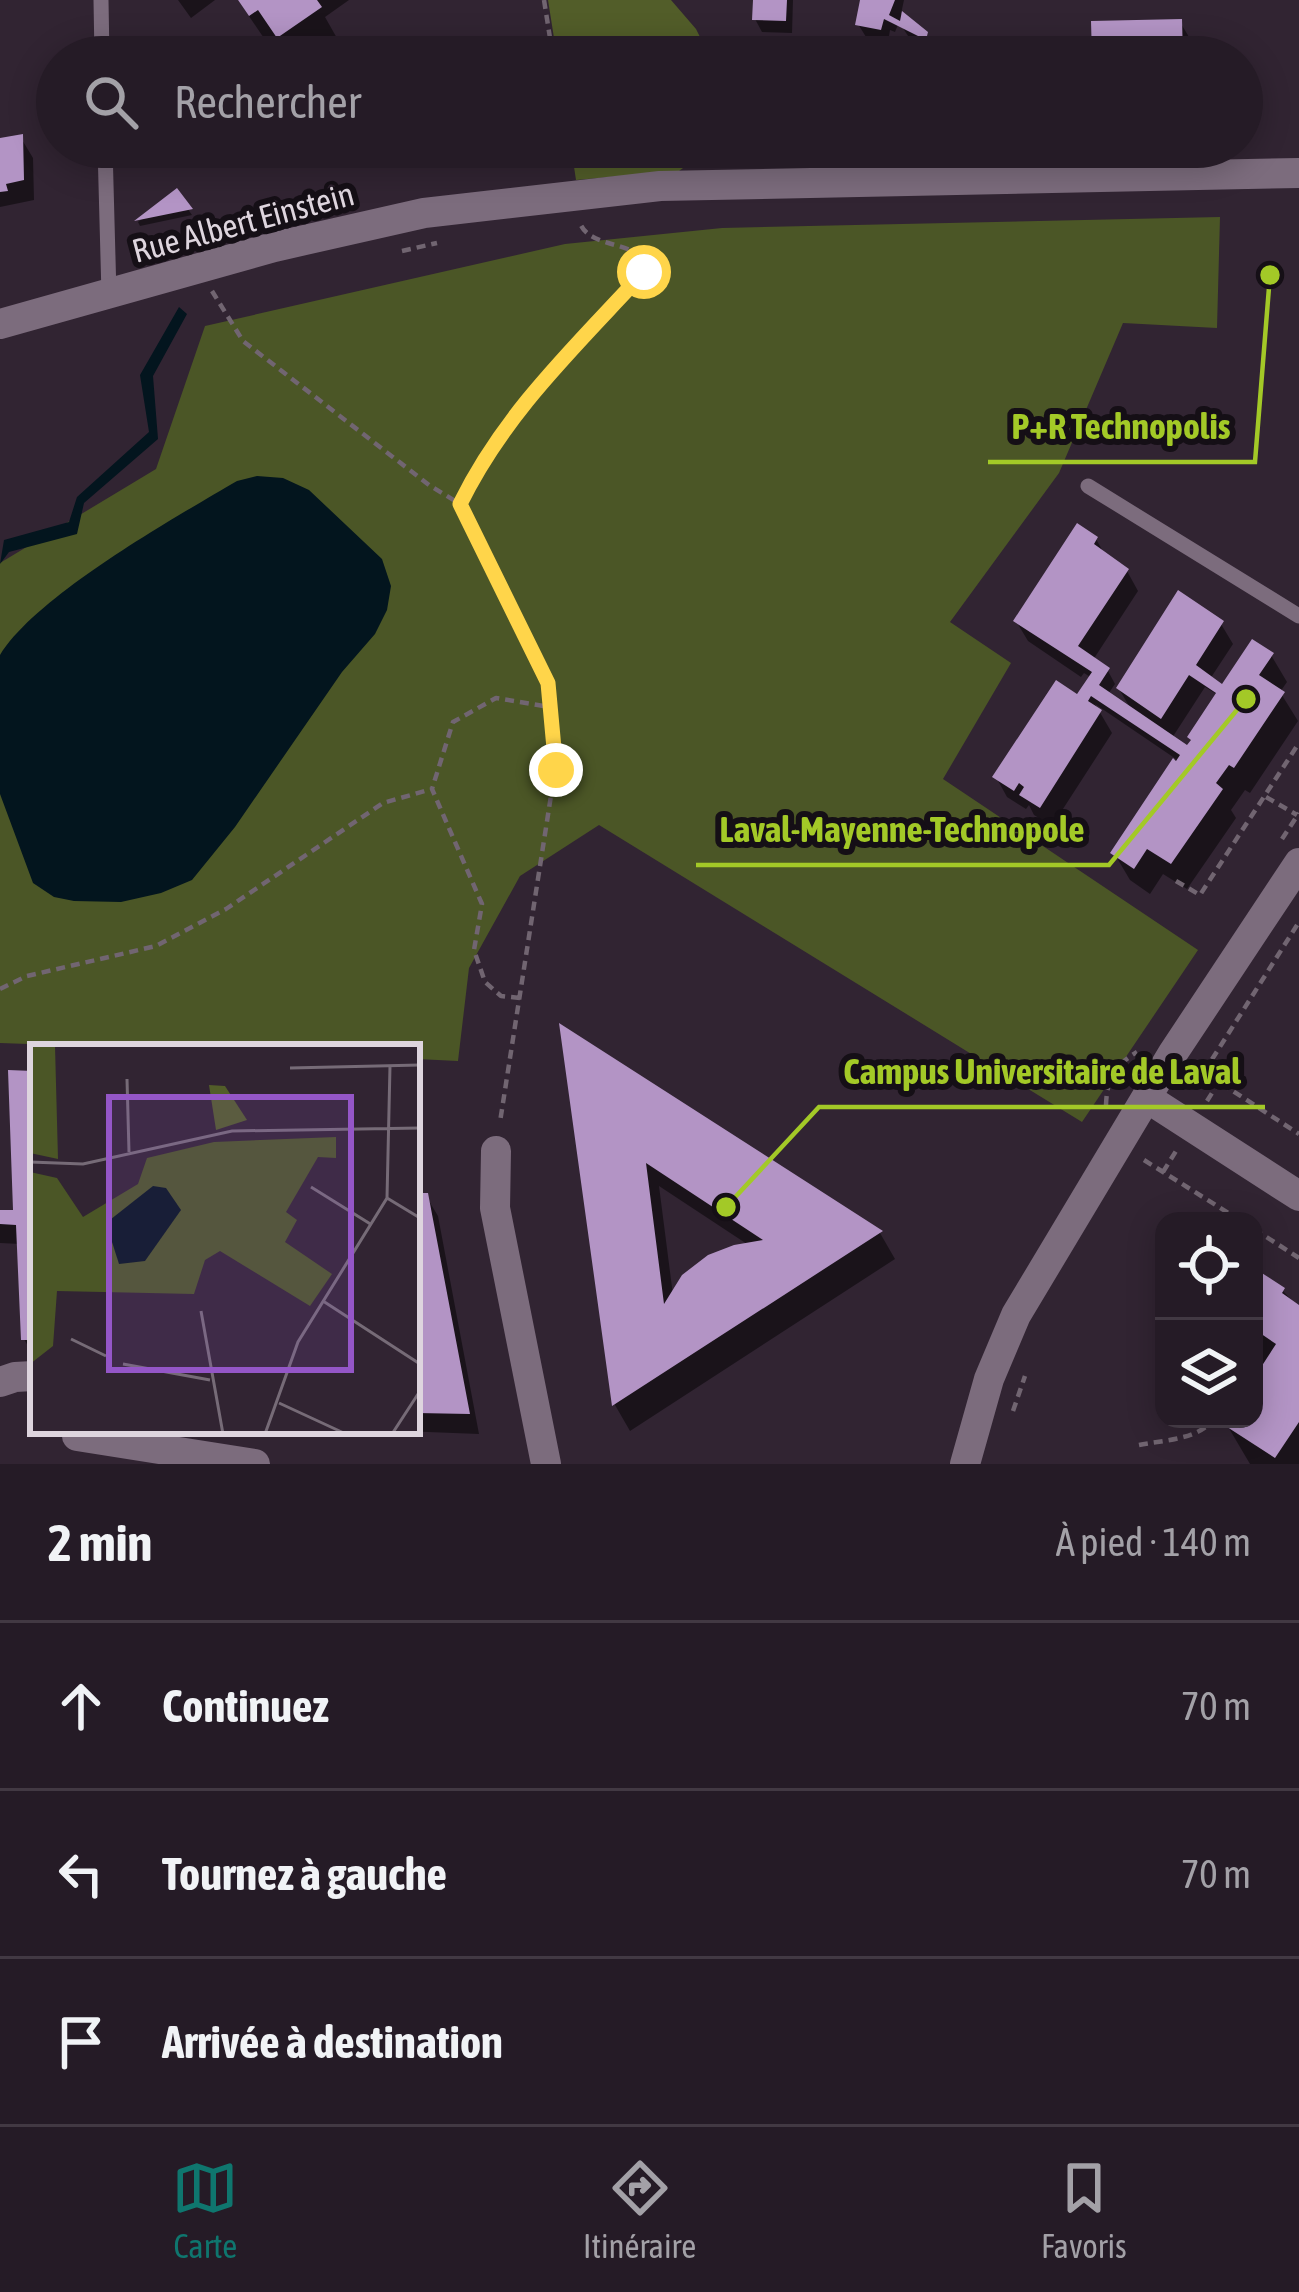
<!DOCTYPE html>
<html lang="fr">
<head>
<meta charset="utf-8">
<style>
  body { margin:0; font-family:"Asap Condensed",sans-serif; background:#2d242e; color:#f1f3f6 }
  .controls { position:absolute; right:36px; bottom:36px; display:grid; overflow:hidden; border-radius:24px; box-shadow:0 6px 30px #0003 }
  .controls button { width:108px; height:108px; display:grid; place-items:center; padding:0; border:0; border-bottom:3px solid #423943; background:#251b26; color:#f1f3f6; font:60px sans-serif }
  .stop { position:absolute; width:36px; height:36px; margin:-27px; border:9px solid #ffd54a; border-radius:50%; background:#fff }
  .stop.end { background:#ffd54a; border-color:#fff; box-shadow:0 3px 12px #0008 }
  .list { margin:0; padding:0; list-style:none }
  h2 { display:flex; justify-content:space-between; align-items:center; height:156px; margin:0; padding:0 48px; font-size:51px }
  h2 small { font-size:39px; font-weight:400; color:#a3a1a7 }
  .list li { display:grid; grid-template-columns:78px 1fr auto; gap:36px; align-items:center; box-sizing:border-box; height:168px; padding:0 48px; border-top:3px solid #423943 }
  .list b { display:block; font-size:45px; white-space:nowrap }
  .list em { font-size:39px; font-style:normal; color:#a3a1a7 }
  .icon { flex:none; width:66px; height:66px; fill:none; stroke:currentColor; stroke-width:2; stroke-linecap:round; stroke-linejoin:round }
  .map { position:relative; flex:none; width:1299px; height:1464px; overflow:hidden }
  .search { position:absolute; background:#251b26; box-shadow:0 6px 30px #0003; left:36px; right:36px; top:36px; height:132px; display:flex; align-items:center; gap:30px; box-sizing:border-box; padding:0 42px; border-radius:66px; color:#a3a1a7; font-size:45px }
  .sheet { height:660px; background:#251b26 }
  nav { display:flex; justify-content:space-around; align-items:center; box-sizing:border-box; height:168px; border-top:3px solid #423943; background:#251b26; font-size:33px; color:#a3a1a7 }
  nav a { display:grid; justify-items:center; gap:6px }
  nav .on { color:#0f766e }
  .map>svg:first-child { display:block }
  .green { fill:#4b5626 }
  .forest { fill:#525d29 }
  .water { fill:#03151e }
  .shadow { fill:#0007; fill-rule:evenodd }
  .building { fill:#b394c5; fill-rule:evenodd }
  .lines { fill:none; stroke-linecap:round; stroke-linejoin:round }
  .path { stroke:#716571; stroke-width:4.5; stroke-dasharray:9 6; stroke-linecap:butt }
  .service { stroke:#7c6c7d; stroke-width:15 }
  .minor { stroke:#7c6c7d; stroke-width:30 }
  .route { stroke:#ffd54a; stroke-width:15 }
  .labels { text-anchor:middle; dominant-baseline:central; stroke-width:12; stroke-linejoin:round; paint-order:stroke }
  .street-label { font-size:33px; fill:#ded5de; stroke:#150f16 }
  .inset-road { fill:none; stroke:#766b77; stroke-width:3 }
  .view { fill:#9456c7; fill-opacity:0.15; stroke:#9456c7; stroke-width:6 }
  .inset-edge { fill:none; stroke:#ded5de; stroke-width:6 }
  .leader { fill:none; stroke:#a3c927; stroke-width:4.5 }
  .callout-dot { fill:#a3c927; stroke:#150f16; stroke-width:4.5 }
  .callout-label { font-size:36px; text-anchor:middle; font-weight:bold; fill:#a3c927; stroke:#150f16; stroke-width:12; stroke-linejoin:round; paint-order:stroke }
</style>
</head>
<body>
<div class="map">
<svg width="1299" height="1464" viewBox="0 0 1299 1464">
  <rect width="100%" height="100%" fill="#312432"/>
  <path class="green" d="M1220,217L1217,328L1123,323L1059,473L950,622L1011,663L943,779L1198,950L1082,1122L599,825L520,876L469,968L458,1061L417,1059V1047H113L0,1043V563L156,469L205,326L565,244L722,228Z"/>
  <path class="forest" d="M548,0H671L696,29L710,57H557Z
    M571,147H711L679,171L576,180Z"/>
  <path class="water" d="M179,307L187,314L153,376L158,439L84,503L77,534L9,552L0,564L4,540L69,522L77,497L149,432L140,375Z
    M257,476L283,478L309,490L382,559L391,586L387,610L375,634L342,672L235,827L192,880L161,893L121,902L74,901L54,897L33,883L0,794V655C37,595 174,518 237,481Z"/>
  <path class="shadow" d="M178,0H215L191,18Z
    M238,0H349L325,17L342,47L328,57H289L282,47L274,53Z
    M756,0H793L792,33L762,32L755,19Z
    M863,0H904L901,14L926,34L933,51L910,39L899,22L895,32L890,30L888,42L866,37L858,24Z
    M1180,22L1192,42V57H1095Z
    M21,138L33,158L34,200L0,207V141Z
    M176,192L192,215L140,226L138,222Z
    M1096,539L1105,555L1127,571L1138,591L1093,660L1108,671L1115,684L1108,694L1132,711L1119,689L1221,624L1233,644L1210,679L1223,688L1271,655L1287,682L1280,692L1298,721L1250,793L1245,790L1231,810L1236,818L1187,889L1163,874L1150,894L1130,880L1114,853L1176,759L1095,704L1112,733L1052,826L1034,815L1029,805L1026,809L1007,797L996,777L1092,678L1084,673L1081,677L1028,641L1016,621ZM1205,687L1218,695L1188,749L1172,738Z
    M562,1029L880,1233L895,1259L630,1431L615,1405ZM659,1186L750,1246L673,1295Z
    M33,1074V1355L24,1339L20,1244L0,1243V1213H16Z
    M417,1196H426L438,1216L479,1434L402,1431H417Z
    M1254,1271L1282,1290L1299,1308V1464H1250L1227,1425L1231,1419H1254V1383L1265,1366L1254,1358Z"/>
  <path class="building" d="M238,0H317L322,7L277,38L258,10L249,16Z
    M753,0H787L786,21L752,20Z
    M860,0H895L889,15L900,21L902,11L928,32L926,40L884,19L881,30L855,25Z
    M1182,19L1183,57H1092L1091,21Z
    M23,134L24,180L6,184L8,191L0,192V138Z
    M177,188L193,209L134,221Z
    M1077,523L1098,537L1094,544L1129,569L1078,646L1110,668L1099,685L1187,745L1191,740L1187,737L1216,693L1189,675L1161,719L1116,688L1178,590L1224,621L1196,665L1222,684L1252,639L1274,653L1259,675L1285,692L1234,768L1229,765L1216,783L1223,789L1171,864L1147,849L1134,869L1110,853L1173,758L1176,761L1180,755L1091,696L1088,701L1102,710L1040,808L1019,795L1024,787L1019,783L1014,791L992,777L1056,680L1077,694L1092,672L1013,621Z
    M559,1023L883,1231L612,1406ZM646,1163L763,1240L734,1245L708,1255L682,1275L664,1304Z
    M8,1070L33,1071V1340H21L16,1225L0,1224V1210H13Z
    M417,1193H428L470,1414L417,1413Z
    M1254,1268L1285,1288L1282,1293L1299,1305V1422L1275,1458L1224,1425L1227,1419H1254V1378L1276,1344L1257,1331L1254,1335Z"/>
  <g class="lines">
    <path class="path" d="M544,0L553,57
      M568,147L573,164
      M402,251L437,243
      M212,291L243,341L429,485L460,504L547,683L555,770L500,1122
      M460,504C505,413 576,346 644,272L645,258C624,242 588,245 580,223
      M1266,797L1297,815
      M1282,839L1299,813
      M1176,881L1200,895L1299,743
      M0,989L27,976L156,946L226,909L383,803L432,789
      M520,998L501,996L485,982L474,950L482,904L432,789L453,722L496,698L550,707
      M1196,1067L1299,1134
      M1204,1072L1299,922
      M1207,1101L1219,1082
      M1106,1105C1107,1078 1114,1066 1137,1052
      M1144,1160L1241,1221
      M1163,1172L1176,1151
      M1254,1229L1299,1258
      M1013,1411L1025,1376
      M1139,1445C1163,1440 1198,1440 1214,1419"/>
    <path class="service" d="M101,0L102,57
      M105,147L109,295
      M1088,486L1299,616"/>
    <path class="minor" d="M0,324L274,247L424,213L660,186L1299,173
      M1147,1098L1299,1196
      M496,1151L495,1208L546,1464
      M0,1382L15,1377L33,1376
      M77,1436L255,1464
      M965,1464L989,1379L1016,1315L1173,1053L1299,863"/>
  </g>
  <g class="lines">
    <path class="route" d="M556,770L548,683L460,504C505,412 576,346 644,272"/>
  </g>
  <g class="labels">
    <g class="street-label">
      <text transform="translate(243 222) rotate(-15)">Rue Albert Einstein</text>
    </g>
  </g>
  <g transform="translate(30 1044)">
    <rect width="390" height="390" fill="#312432"/>
    <path d="M0,2H25L28,115L0,109ZM306,93V114L288,113L256,168L267,176L255,198L302,230L280,262L190,207L175,216L164,250L27,247L23,302L0,320V128L27,134L53,173L108,140L117,114L184,98Z" fill="#4b5626"/>
    <path d="M179,41L195,42L217,76L186,86Z" fill="#525d29"/>
    <path d="M123,142L136,144L151,166L115,217L89,220L76,179Z" fill="#03151e"/>
    <path class="inset-road" d="M260,24L390,21M97,35L99,108M0,118L53,120L202,87L390,84M281,143L342,181M357,154L390,174M293,257L390,320M171,267L193,390M41,295L76,312M93,320L180,336M249,359L316,390M235,390L268,298L357,154L360,22M362,390L390,347"/>
    <path class="view" d="M79,53H321V326H79Z"/>
    <rect width="390" height="390" class="inset-edge"/>
  </g>
  <path class="leader" d="M1270 275L1255 462H988M1246 699L1109 865H696M726 1207L819 1107H1265"/>
  <g class="callout-dot">
    <circle cx="1270" cy="275" r="12"/>
    <circle cx="1246" cy="699" r="12"/>
    <circle cx="726" cy="1207" r="12"/>
  </g>
  <g class="callout-label">
    <text x="1121" y="439">P+R Technopolis</text>
    <text x="902" y="842">Laval-Mayenne-Technopole</text>
    <text x="1042" y="1084">Campus Universitaire de Laval</text>
  </g>
</svg>
<div class="controls">
<button><svg class="icon" aria-label="locate" viewBox="0 0 24 24"><circle cx="12" cy="12" r="6"/><path d="M12 2v4M12 18v4M2 12h4M18 12h4"/></svg></button>
<button><svg class="icon" aria-label="layers" viewBox="0 0 24 24"><path d="M12 4l9 5-9 5-9-5zM3 14l9 5 9-5"/></svg></button>
</div>
<div class="stop" style="left:644px;top:272px"></div>
<div class="stop end" style="left:556px;top:770px"></div>
<div class="search"><svg class="icon" aria-label="search" viewBox="0 0 24 24"><circle cx="10" cy="10" r="6"/><path d="M15 15l6 6"/></svg>Rechercher</div>
</div>
<section class="sheet">
<h2>2 min<small>À pied · 140 m</small></h2>
<ul class="list">
<li><svg class="icon" aria-label="ahead" viewBox="0 0 24 24"><path d="M12 20V5M6 11l6-6 6 6"/></svg><div><b>Continuez</b></div><em>70 m</em></li>
<li><svg class="icon" aria-label="left" viewBox="0 0 24 24"><path d="M17 20v-9H6M10 6l-5 5 5 5"/></svg><div><b>Tournez à gauche</b></div><em>70 m</em></li>
<li><svg class="icon" aria-label="arrive" viewBox="0 0 24 24"><path d="M6 21V4h12l-3 4 3 4H6"/></svg><div><b>Arrivée à destination</b></div></li>
</ul>
</section>
<nav>
<a class="on"><svg class="icon" aria-label="map" viewBox="0 0 24 24"><path d="M3 6l6-2 6 2 6-2v14l-6 2-6-2-6 2zM9 4v14M15 6v14"/></svg>Carte</a>
<a><svg class="icon" aria-label="directions" viewBox="0 0 24 24"><path d="M12 3l9 9-9 9-9-9zM9 14v-3h6M13 9l2 2-2 2"/></svg>Itinéraire</a>
<a><svg class="icon" aria-label="saved" viewBox="0 0 24 24"><path d="M7 4h10v16l-5-4-5 4z"/></svg>Favoris</a>
</nav>
</body>
</html>
